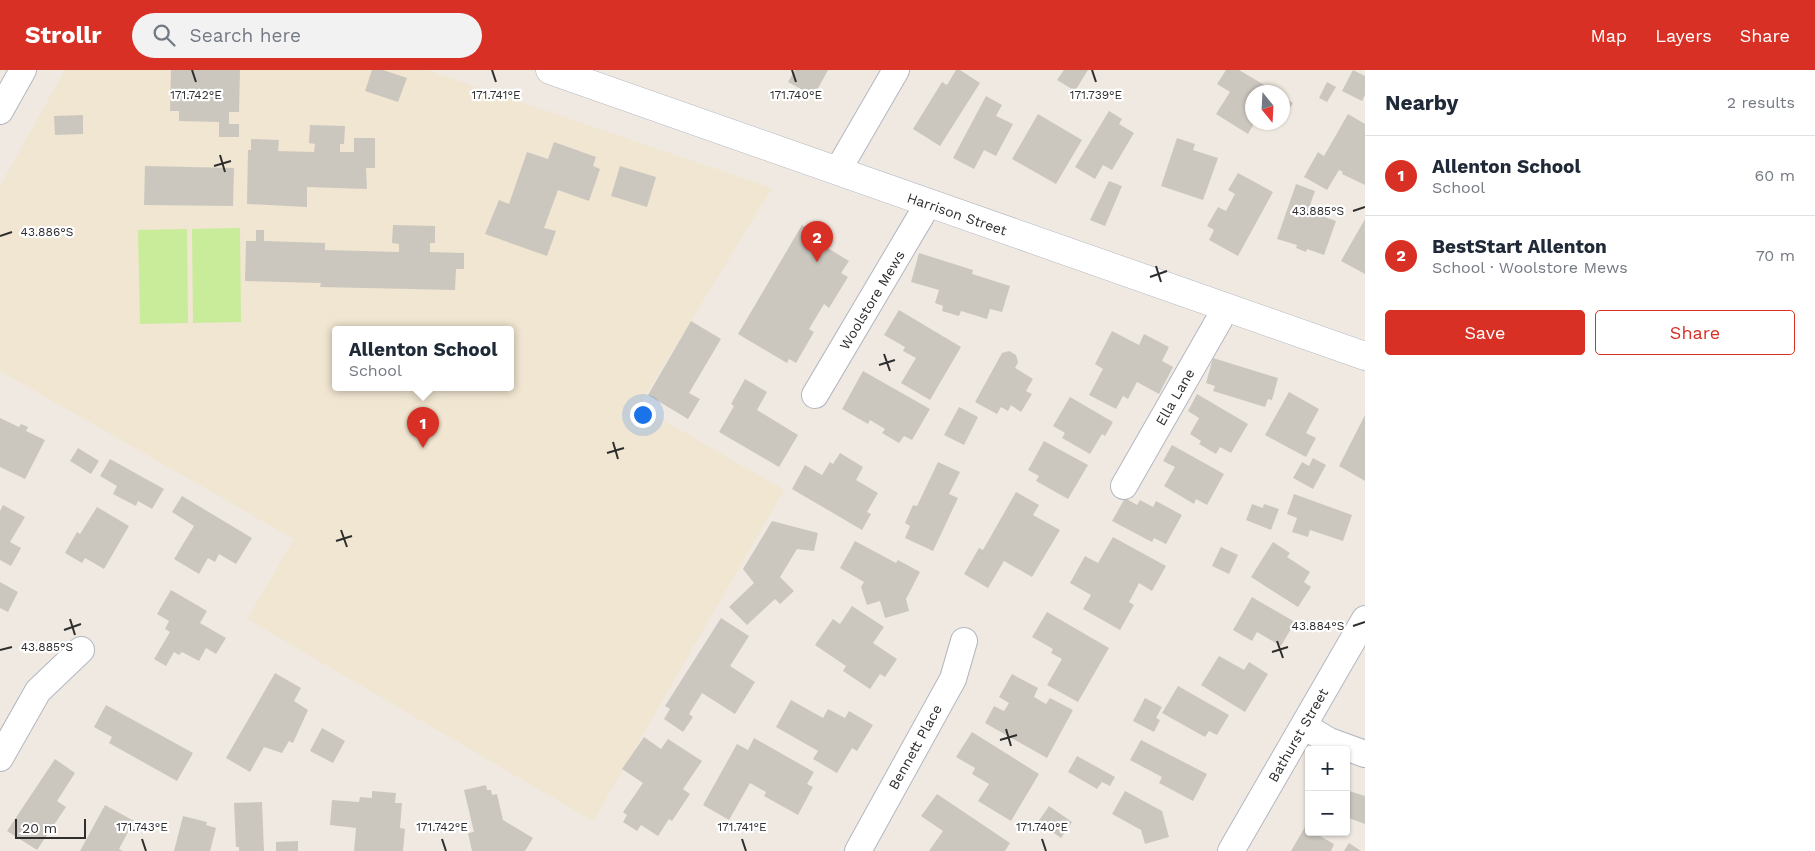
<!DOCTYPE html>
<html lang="en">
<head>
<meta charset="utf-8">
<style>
  body { margin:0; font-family:"Work Sans",sans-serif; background:#f2f2f3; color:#1f2937 }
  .controls { position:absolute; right:15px; bottom:15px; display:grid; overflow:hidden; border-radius:5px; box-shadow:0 1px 4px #0004 }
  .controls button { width:45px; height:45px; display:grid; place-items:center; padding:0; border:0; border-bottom:1px solid #e0e1e3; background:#fff; color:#1f2937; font:25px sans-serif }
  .compass { position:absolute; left:1245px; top:15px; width:45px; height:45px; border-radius:50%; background:#fff; box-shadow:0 1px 4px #0004; rotate:162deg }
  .scale { position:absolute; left:15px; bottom:12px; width:71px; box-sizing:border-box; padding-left:5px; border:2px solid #2e2e2e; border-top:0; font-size:14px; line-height:18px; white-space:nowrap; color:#2e2e2e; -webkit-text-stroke:4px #fff; paint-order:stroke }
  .you { position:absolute; left:642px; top:344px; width:18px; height:18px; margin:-12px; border:4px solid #fff; border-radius:50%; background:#1a73e8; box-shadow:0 0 0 8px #1a73e833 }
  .badge { display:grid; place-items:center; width:32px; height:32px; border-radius:50%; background:#d93025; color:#fff; font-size:16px; font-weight:700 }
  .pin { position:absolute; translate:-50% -41px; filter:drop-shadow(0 1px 2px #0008) }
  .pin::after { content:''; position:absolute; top:26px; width:18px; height:15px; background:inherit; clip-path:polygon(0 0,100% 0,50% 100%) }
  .popup { position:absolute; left:332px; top:256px; width:182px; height:65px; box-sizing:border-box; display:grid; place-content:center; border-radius:5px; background:#fff; filter:drop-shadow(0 1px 4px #0005); font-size:16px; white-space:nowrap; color:#747a83 }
  .popup b { font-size:19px; color:#1f2937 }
  .popup::after { content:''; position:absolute; left:50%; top:100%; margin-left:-10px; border:10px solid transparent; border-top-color:#fff }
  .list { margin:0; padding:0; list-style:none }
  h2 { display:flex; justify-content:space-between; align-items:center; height:65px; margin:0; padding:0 20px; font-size:21px }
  h2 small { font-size:16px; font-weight:400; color:#747a83 }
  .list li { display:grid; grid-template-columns:32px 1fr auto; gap:15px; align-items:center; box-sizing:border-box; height:80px; padding:0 20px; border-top:1px solid #e0e1e3 }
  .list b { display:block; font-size:19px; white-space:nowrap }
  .list p { margin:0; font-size:16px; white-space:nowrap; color:#747a83 }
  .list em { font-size:16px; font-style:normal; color:#747a83 }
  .actions { display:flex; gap:10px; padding:15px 20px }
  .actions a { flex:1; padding:11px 0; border:1px solid #d93025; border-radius:5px; text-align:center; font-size:18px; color:#d93025 }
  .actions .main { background:#d93025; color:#fff }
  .icon { flex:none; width:28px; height:28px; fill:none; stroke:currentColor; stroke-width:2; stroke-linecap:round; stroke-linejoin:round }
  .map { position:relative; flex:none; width:1365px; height:781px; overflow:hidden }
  header { display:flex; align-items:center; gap:30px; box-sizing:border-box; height:70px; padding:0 25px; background:#d93025; color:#fff }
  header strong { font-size:24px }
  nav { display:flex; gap:28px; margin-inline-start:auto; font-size:18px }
  .search { width:350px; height:45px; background:#f2f2f3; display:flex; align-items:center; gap:12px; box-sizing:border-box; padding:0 18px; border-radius:28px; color:#747a83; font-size:19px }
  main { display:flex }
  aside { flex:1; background:#fff }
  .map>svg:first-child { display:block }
  .education { fill:#f0e6d1; fill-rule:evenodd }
  .pitch { fill:#c9ec9a }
  .building { fill:#cbc7bf }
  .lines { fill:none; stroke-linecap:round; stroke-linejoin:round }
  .street-casing { stroke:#b4b7c1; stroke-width:28 }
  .secondary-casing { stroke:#b4b7c1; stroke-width:29 }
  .street { stroke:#fff; stroke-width:26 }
  .secondary { stroke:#fff; stroke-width:28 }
  .ticks { fill:none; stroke:#2e2e2e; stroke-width:2 }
  .labels { text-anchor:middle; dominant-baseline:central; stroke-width:4.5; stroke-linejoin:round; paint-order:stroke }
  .street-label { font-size:14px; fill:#2e2e2e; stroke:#fff }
  .ticks-label { font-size:12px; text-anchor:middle; fill:#2e2e2e; stroke:#fff; stroke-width:4.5; stroke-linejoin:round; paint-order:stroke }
</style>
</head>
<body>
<header>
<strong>Strollr</strong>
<div class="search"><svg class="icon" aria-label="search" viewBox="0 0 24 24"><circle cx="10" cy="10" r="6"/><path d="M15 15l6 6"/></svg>Search here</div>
<nav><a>Map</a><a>Layers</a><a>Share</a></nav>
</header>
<main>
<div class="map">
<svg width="1365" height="781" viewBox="0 0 1365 781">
  <rect width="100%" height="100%" fill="#efe9e1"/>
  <path class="education" d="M65,0H427L772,118L639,336L784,420L593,751L247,549L294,469L0,301V116ZM336,259H510V317H336Z"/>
  <path class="pitch" d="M240,158L241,252L193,253L192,159Z
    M187,159L188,253L140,254L138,160Z"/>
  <path class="building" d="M171,0H240L239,42H229V54H239V67H219V52L179,51V41H170Z
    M372,0H383L407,8L398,32L365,21Z
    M795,0H828L816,22L812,20L810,24L788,12Z
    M956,0H960L980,13L940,76L913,59L942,12L947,15Z
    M1064,0H1088L1075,21L1057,10Z
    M1226,0H1239L1276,22H1252V52H1255L1248,64L1216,44L1230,22L1217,14Z
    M1353,0L1365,6V25L1362,31L1342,21Z
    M1327,12L1336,17L1327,32L1319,28Z
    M986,26L1002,35L996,46L1013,54L996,86L984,80L974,99L953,88Z
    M1282,26L1293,33L1284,47L1282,46Z
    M1109,41L1122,49L1119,54L1134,63L1112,100L1103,95L1095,109L1075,97Z
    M1038,44L1082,70L1056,114L1012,89Z
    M1348,44L1365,54V115L1342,104L1343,102L1339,100L1327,120L1304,107L1318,82L1324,86Z
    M83,45V64L55,65L54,46Z
    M310,55L345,56L344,74H340V82H354V68H375V98H366L367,119L307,117V137L247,134L248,80H251V69L279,70L278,81L314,82L315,74L309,73Z
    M1177,68L1195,74L1193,80L1218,88L1203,130L1161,116Z
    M554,72L596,87L593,96L600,99L589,131L558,120L544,158L556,161L547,186L485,164L499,130L509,134L527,82L548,89Z
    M145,96L234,98L233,136L144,135Z
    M620,96L656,107L647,137L611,126Z
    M1238,103L1273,122L1238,186L1209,170L1214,160L1207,156L1218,137L1226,141L1235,124L1228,120Z
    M1109,111L1122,116L1105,156L1090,150Z
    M1296,114L1315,121L1308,141L1336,151L1324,185L1307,179L1306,182L1296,178L1297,175L1277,169Z
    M1365,149V204L1341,191Z
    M393,155L435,156V173H430V182L464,183V199H456L455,220L320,217L321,213L245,211L246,171H256V160H264V171L325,173V180L399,182V174L392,173Z
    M802,155L819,165L816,171L849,191L841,203L848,207L829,238L824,234L809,259L814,262L796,293L789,289L787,293L738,264Z
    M919,183L973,200L972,204L1010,216L1002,242L990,239L987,249L961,241L959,246L942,241L943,236L935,233L939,220L911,212Z
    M899,240L961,277L930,330L901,313L916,288L903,281L905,277L884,265Z
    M691,251L721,269L689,323L700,329L688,349L648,325Z
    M1112,261L1139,275L1144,264L1169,277L1162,291L1173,297L1159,324L1137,312L1128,329L1123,326L1116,339L1089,325L1103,299L1095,294Z
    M1009,281L1016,285L1018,292L1015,298L1033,309L1026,321L1032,324L1021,342L1011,335L1008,341L1001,337L997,344L975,332L1002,283Z
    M1213,288L1278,308L1272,330L1268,329L1265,337L1213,321L1215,316L1206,313Z
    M863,301L930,339L912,370L904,366L899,373L882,363L885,359L870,350L868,354L842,339Z
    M745,309L767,322L757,340L798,365L779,397L719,362L734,336L731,334Z
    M1289,322L1319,339L1306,363L1316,368L1306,387L1265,365Z
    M1197,324L1248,354L1231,383L1220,377L1216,384L1199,374L1201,371L1190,364L1199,348L1188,341Z
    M1070,327L1113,352L1105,366L1102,364L1090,384L1062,368L1065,363L1053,356Z
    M959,337L978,347L964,375L944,365Z
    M1365,345V411L1339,396Z
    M0,348L19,357L21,354L28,357L26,361L45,370L25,409L0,397Z
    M1044,371L1088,395L1068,429L1036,411L1039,406L1028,400Z
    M1172,375L1224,404L1207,435L1196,429L1194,434L1164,416L1175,397L1163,391Z
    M78,378L99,391L91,404L70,391Z
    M840,383L863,397L856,410L878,423L867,442L871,444L862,460L792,419L805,395L822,405L830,392L833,394Z
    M1313,388L1326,395L1313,419L1293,408L1302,392L1309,396Z
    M110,389L164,419L152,439L138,431L136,436L113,424L117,416L100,406Z
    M938,392L960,402L949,424L958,428L933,481L905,468L910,456L905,453L913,435L917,436Z
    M1016,422L1039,435L1033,445L1060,460L1032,507L1004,491L988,518L964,504L979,478L983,480Z
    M1294,424L1352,445L1343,471L1310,460L1308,467L1292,462L1297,448L1287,444Z
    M182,426L252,468L236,494L219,484L215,492L208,488L199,504L174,489L194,456L172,442Z
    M1125,428L1137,435L1140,430L1153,437L1156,431L1182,445L1166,474L1154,468L1152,472L1112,451Z
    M1252,434L1263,438L1264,434L1279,439L1271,460L1246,450Z
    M3,435L25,447L10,472L21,478L11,496L0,490V441Z
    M97,437L129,456L104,499L85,488L82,493L65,483L77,462L80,464Z
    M772,451L818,463L814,481L797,479L780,507L794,521L780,534L775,529L747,555L729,537L754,513L743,499Z
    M1113,467L1166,496L1152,521L1139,513L1129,532L1134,535L1120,560L1083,539L1091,525L1070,513L1085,486L1098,493Z
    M855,471L896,493L898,490L920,502L906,529L909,541L885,548L880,531L867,535L861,517L864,512L840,498Z
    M1273,472L1290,483L1287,487L1310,502L1304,512L1311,517L1298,537L1251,507Z
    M1221,477L1238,485L1229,504L1212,496Z
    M0,512L18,522L8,542L0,538Z
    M171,520L207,541L200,553L226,568L216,584L206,578L199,591L182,582L179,585L174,582L166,596L154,589L170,562L165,559L169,551L157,544Z
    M1252,527L1295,552L1281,576L1257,562L1252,571L1233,560Z
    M852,536L884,557L873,573L897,589L885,607L880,604L870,619L843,601L846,596L815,575L833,549L840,554Z
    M1047,542L1109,578L1078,632L1047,615L1062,589L1051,583L1053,579L1032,567Z
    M721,548L749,566L730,596L755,612L735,644L702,623L689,644L693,647L683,662L664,649L670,639L665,636Z
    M1219,586L1244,600L1249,592L1268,604L1245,642L1201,615Z
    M275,603L301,618L294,631L308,640L293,673L289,671L282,683L264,677L250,702L226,688Z
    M1012,604L1038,618L1034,627L1046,634L1050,628L1073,640L1047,688L985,653L994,636L1004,641L1009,633L999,627Z
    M1178,616L1229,645L1217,665L1209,661L1205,667L1162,643Z
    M1145,628L1162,637L1156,648L1160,650L1154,662L1133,651Z
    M791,630L823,648L828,639L845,648L849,641L873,655L857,681L852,678L837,703L813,689L818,681L776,657Z
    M106,635L193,683L177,711L109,673L112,667L94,657Z
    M322,658L345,671L333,693L310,681Z
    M972,662L1039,704L1011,751L978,731L989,714L972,704L975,698L956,687Z
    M644,667L661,679L668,669L702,691L683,719L690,724L672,751L669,749L658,766L641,755L637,761L623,752L627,745L623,742L643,713L622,699Z
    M754,668L814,702L807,714L813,717L798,745L764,726L766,722L750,713L729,750L703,735L737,674L748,680Z
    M1141,670L1207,704L1193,731L1159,713L1162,707L1130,690Z
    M1077,686L1115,707L1110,716L1102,712L1097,719L1068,702Z
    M55,689L75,703L57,731L66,737L37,780L7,761Z
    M486,715L487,720H491L492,725L497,724L503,750L533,768L525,781H472L468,763L474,762L464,720Z
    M1346,720L1365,726V754L1346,747Z
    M372,721L396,723L395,733H402L400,758L405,759L403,781H354L356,758L330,755L332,730L359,732L360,727L372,728Z
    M1125,721L1162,741L1169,767L1145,774L1141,760L1112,744Z
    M937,724L1010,773L1005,781H929L943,761L921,746Z
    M262,732L264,781H239V777H236L234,733Z
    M105,735L134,751L119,779L123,781H80Z
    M1049,736L1072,752L1061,768L1038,752Z
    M183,746L207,752L206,755L216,758L210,781H174Z
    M1305,757L1309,762H1313L1334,774L1331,781H1291Z
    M298,771V781H276V772Z
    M1349,773L1361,781H1344Z"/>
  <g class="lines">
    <defs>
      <path id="street" d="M0,41L23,0
        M838,100L896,0
        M815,325L928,134
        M1124,416L1226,238
        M1304,656L1329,671L1365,684
        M0,688L38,621L81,580
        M858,781L953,609L964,571
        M1231,781L1365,549"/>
      <path id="secondary" d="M550,0L1365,286"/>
    </defs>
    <use href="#street" class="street-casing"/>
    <use href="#secondary" class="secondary-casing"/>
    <use href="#street" class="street"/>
    <use href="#secondary" class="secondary"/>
  </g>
  <path class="ticks" d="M192,0L196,12M492,0L496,12M792,0L796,12M1092,0L1096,12M220,85L225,102M214,96L231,91M1353,141L1365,137M0,166L12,162M1156,196L1161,212M1150,207L1167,201M884,284L890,301M879,295L895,290M613,372L618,389M607,383L624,378M341,460L347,477M336,471L352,466M70,549L75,565M1353,556L1365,552M64,560L81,554M1277,571L1283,588M0,580L12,577M1272,582L1288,577M1006,659L1011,676M1000,670L1017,665M142,769L146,781M442,769L446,781M742,769L746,781M1042,769L1046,781"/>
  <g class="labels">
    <g class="street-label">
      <text transform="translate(957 144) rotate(19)">Harrison Street</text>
      <text transform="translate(872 230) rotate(-59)">Woolstore Mews</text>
      <text transform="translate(1175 327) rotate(-60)">Ella Lane</text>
      <text transform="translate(1298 665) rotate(-60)">Bathurst Street</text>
      <text transform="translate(915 677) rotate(-61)">Bennett Place</text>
    </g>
  </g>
  <g class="ticks-label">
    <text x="196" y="29">171.742°E</text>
    <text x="496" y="29">171.741°E</text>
    <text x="796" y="29">171.740°E</text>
    <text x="1096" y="29">171.739°E</text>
    <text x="1318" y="145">43.885°S</text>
    <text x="47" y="166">43.886°S</text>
    <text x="1318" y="560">43.884°S</text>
    <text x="47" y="581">43.885°S</text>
    <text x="142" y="761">171.743°E</text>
    <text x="442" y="761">171.742°E</text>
    <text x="742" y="761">171.741°E</text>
    <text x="1042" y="761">171.740°E</text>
  </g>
</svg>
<div class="controls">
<button>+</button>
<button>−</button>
</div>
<svg class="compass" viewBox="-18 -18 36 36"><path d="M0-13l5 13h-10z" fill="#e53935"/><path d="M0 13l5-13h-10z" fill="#747a83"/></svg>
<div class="scale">20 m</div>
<div class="you"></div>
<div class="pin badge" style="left:423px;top:378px">1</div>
<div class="popup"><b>Allenton School</b>School</div>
<div class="pin badge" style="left:817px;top:192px">2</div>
</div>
<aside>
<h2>Nearby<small>2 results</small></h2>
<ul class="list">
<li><span class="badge">1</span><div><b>Allenton School</b><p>School</p></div><em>60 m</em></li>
<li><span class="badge">2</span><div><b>BestStart Allenton</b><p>School · Woolstore Mews</p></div><em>70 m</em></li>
</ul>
<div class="actions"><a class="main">Save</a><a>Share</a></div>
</aside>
</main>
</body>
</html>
